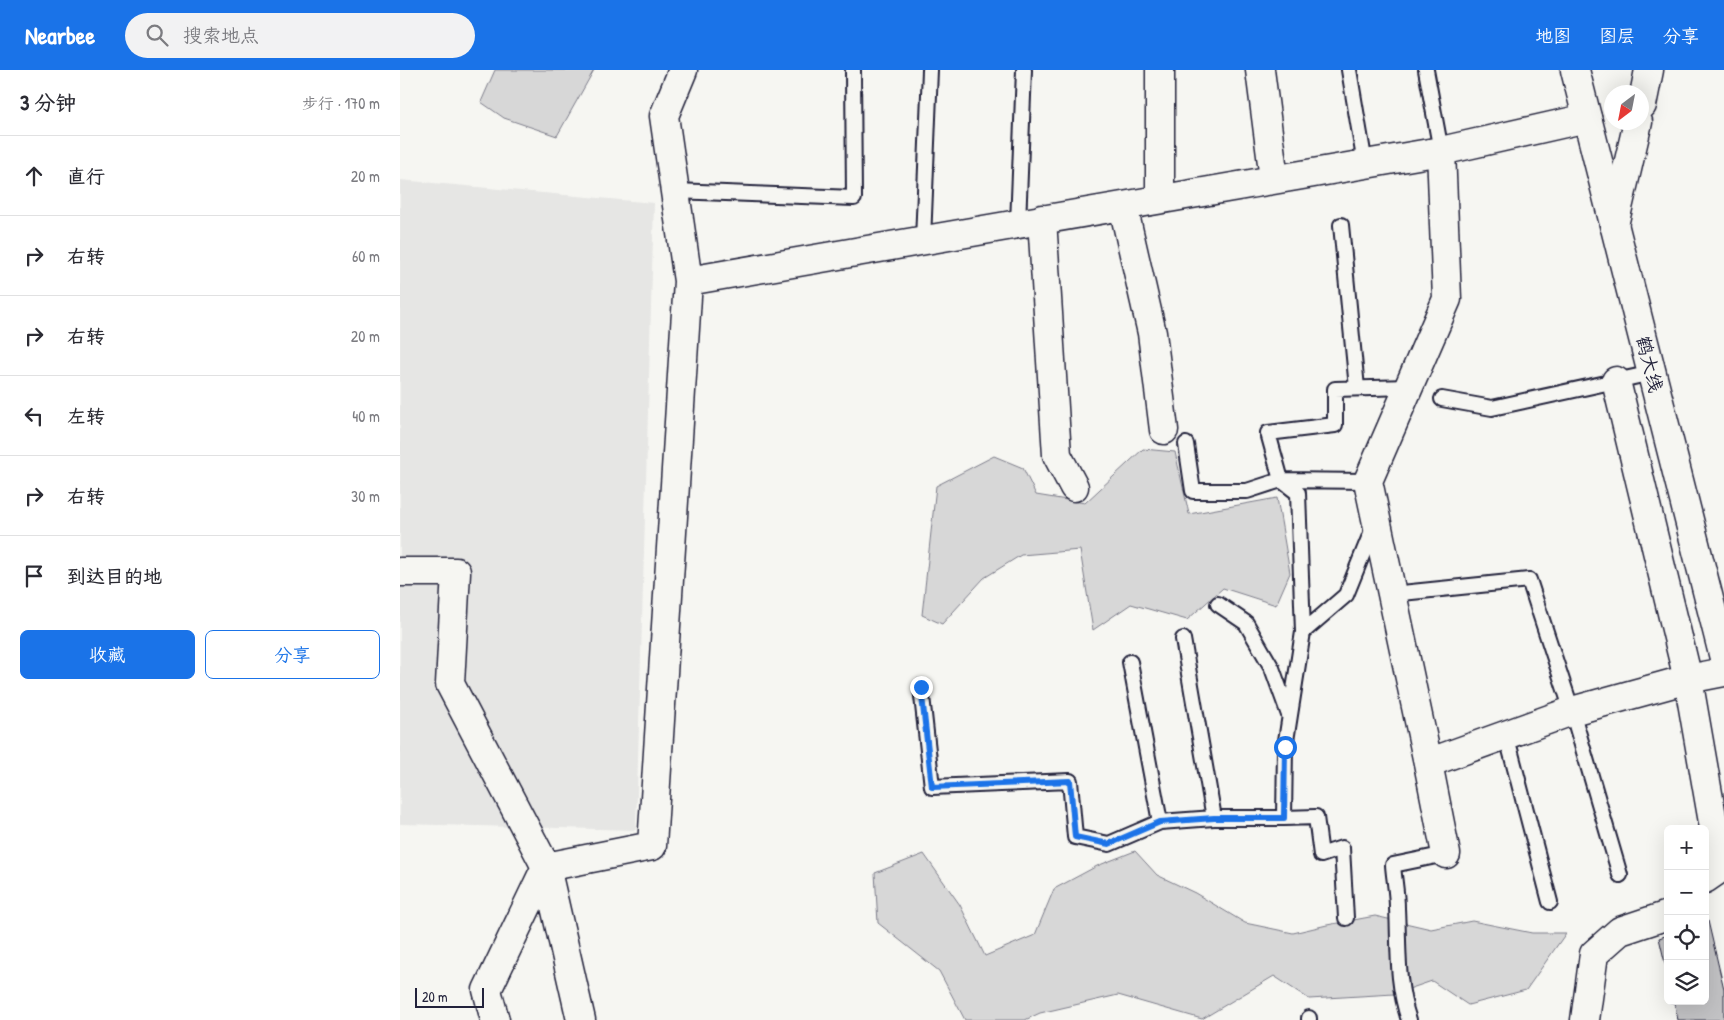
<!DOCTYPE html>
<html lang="zh">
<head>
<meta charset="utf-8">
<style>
  body { margin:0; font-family:"Patrick Hand","LXGW WenKai TC",sans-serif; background:#f2f2f3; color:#2b2b33 }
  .controls { position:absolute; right:15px; bottom:15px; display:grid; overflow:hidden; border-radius:8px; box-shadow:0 5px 20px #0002 }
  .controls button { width:45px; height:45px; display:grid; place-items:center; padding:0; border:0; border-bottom:1px solid #e1e1e2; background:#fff; color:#2b2b33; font:25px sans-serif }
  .compass { position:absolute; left:1204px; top:15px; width:45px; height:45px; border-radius:50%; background:#fff; box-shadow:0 5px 20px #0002; rotate:212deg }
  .scale { position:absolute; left:15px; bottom:12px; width:69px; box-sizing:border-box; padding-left:5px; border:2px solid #22223b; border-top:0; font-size:14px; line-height:18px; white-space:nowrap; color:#22223b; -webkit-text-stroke:4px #f6f6f2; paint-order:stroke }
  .stop { position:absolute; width:15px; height:15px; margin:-11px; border:4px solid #1a73e8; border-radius:50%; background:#fff }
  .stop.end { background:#1a73e8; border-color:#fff; box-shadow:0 1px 5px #0008 }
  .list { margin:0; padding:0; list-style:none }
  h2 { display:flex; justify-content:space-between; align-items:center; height:65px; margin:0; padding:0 20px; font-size:21px }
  h2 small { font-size:16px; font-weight:400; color:#7c7c81 }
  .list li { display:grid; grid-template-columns:32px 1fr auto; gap:15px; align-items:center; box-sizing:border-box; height:80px; padding:0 20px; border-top:1px solid #e1e1e2 }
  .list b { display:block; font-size:19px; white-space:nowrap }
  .list em { font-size:16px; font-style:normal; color:#7c7c81 }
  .actions { display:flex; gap:10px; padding:15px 20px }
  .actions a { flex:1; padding:11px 0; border:1px solid #1a73e8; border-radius:8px; text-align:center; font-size:18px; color:#1a73e8 }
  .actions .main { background:#1a73e8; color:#fff }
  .icon { flex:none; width:28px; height:28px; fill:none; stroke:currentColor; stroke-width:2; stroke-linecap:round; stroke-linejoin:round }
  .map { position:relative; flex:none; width:1324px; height:950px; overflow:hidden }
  header { display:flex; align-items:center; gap:30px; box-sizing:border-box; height:70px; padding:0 25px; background:#1a73e8; color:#fff }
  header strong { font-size:24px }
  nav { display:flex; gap:28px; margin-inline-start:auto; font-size:18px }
  .search { width:350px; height:45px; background:#f2f2f3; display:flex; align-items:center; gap:12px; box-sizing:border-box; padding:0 18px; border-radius:28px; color:#7c7c81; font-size:19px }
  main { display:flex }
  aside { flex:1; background:#fff }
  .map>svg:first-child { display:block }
  .built { fill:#e6e6e4 }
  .green { fill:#d7d7d7; stroke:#7c7c89 }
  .building { fill:#c2c2c4; stroke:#22223b }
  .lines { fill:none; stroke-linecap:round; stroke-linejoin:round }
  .service-casing { stroke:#22223b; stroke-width:18 }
  .minor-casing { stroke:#22223b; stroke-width:31 }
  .trunk-casing { stroke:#22223b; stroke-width:31 }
  .service { stroke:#f6f6f2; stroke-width:14 }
  .minor { stroke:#f6f6f2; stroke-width:28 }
  .trunk { stroke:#f6f6f2; stroke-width:28 }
  .route { stroke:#1a73e8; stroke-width:6 }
  .labels { text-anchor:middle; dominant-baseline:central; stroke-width:4; stroke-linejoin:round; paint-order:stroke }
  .street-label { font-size:19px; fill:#22223b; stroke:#f6f6f2 }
</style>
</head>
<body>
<header>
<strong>Nearbee</strong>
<div class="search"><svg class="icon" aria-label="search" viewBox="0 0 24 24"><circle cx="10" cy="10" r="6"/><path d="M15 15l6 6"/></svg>搜索地点</div>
<nav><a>地图</a><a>图层</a><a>分享</a></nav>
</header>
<main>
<aside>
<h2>3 分钟<small>步行 · 170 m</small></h2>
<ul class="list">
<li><svg class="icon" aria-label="ahead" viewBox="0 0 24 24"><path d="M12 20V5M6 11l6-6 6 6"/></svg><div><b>直行</b></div><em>20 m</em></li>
<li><svg class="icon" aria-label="right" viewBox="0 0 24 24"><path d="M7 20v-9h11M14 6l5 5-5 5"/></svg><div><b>右转</b></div><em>60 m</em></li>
<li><svg class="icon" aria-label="right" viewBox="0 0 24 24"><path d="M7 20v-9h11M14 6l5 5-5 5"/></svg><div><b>右转</b></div><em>20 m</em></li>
<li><svg class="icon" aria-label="left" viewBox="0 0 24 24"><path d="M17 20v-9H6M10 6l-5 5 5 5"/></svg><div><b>左转</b></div><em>40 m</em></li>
<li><svg class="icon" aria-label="right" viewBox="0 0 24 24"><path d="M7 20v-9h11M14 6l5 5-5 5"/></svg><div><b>右转</b></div><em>30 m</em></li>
<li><svg class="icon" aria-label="arrive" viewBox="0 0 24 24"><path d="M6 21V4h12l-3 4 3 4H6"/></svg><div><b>到达目的地</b></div></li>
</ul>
<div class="actions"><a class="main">收藏</a><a>分享</a></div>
</aside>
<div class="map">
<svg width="1324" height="950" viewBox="0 0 1324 950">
  <rect width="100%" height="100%" fill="#f6f6f2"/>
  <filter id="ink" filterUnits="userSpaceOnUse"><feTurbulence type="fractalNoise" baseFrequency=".02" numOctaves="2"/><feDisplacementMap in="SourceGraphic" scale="10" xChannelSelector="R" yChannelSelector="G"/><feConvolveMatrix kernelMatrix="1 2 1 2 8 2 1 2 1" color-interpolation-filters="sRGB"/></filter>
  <g filter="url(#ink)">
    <path class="built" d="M0,110L254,133L236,760L0,754Z"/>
    <path class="green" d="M95,0H194L157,66L104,48L81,32Z
      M743,379L775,382L789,444L877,428L890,503L876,535L823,518L787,550L731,534L693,560L680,480L621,485L584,508L542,554L522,545L536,416L594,386L623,398L636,425L685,433Z
      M735,781L757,805L795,823L845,853L893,863L927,855L975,846L1031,859L1072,851L1132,863H1166L1126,920L1068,935L1032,911L994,924L909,929L874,906L802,949L718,925L640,943L625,950H565L539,901L478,853L475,803L524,784L560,835L585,886L635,865L654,819L697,796Z"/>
    <path class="building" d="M1308,851L1324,919V950H1278L1274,931H1305V852Z
      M1268,865V906L1259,868Z"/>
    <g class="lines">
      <defs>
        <path id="service" d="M949,0L965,94
          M1026,0L1041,81
          M275,121L454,128L453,0
          M618,154L624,0
          M941,155L957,318
          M523,170L530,0
          M1042,329L1092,338L1252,303
          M786,374L793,421H847L881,410L968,411
          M992,524L1129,510L1172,641L1220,805
          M818,534L846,553L872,598L889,645
          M903,562L898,423L881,410L868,363L935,355V319L1009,317
          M783,569L814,748
          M730,592L760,752
          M521,617L532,717L670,711L675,767L709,774L760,752L814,748H884L885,677L903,562L946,525L974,456
          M1106,664L1150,832
          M884,748L916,747L921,785L942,778L946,848
          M909,948V950
          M1009,950C996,912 999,877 997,838C997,823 994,809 993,795L1046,784"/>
        <path id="minor" d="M283,0L264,46L288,211
          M760,0V129
          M860,0L874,109
          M1242,35L1249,0
          M1041,81L1047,229L968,411L1028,693L1172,641L1288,609L1324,602
          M723,136L752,263L764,360
          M642,149L657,385L674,417
          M1214,155L1238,52
          M1216,311L1288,609L1321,798L1305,809
          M0,502H56L50,614L146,797L252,776L288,211L1041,81L1187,48
          M1028,693L1046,784
          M146,797L181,950
          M95,950L87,920L146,797
          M1185,950L1194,884L1220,861L1268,845"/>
        <path id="trunk" d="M1175,0L1324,588"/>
      </defs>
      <use href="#service" class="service-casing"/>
      <use href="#minor" class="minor-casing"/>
      <use href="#trunk" class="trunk-casing"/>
      <use href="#service" class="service"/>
      <use href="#minor" class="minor"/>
      <use href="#trunk" class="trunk"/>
    </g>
  </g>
  <g class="lines" filter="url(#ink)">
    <path class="route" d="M521,617L532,717L670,711L675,767L709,774L760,752L814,748H884L885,677"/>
  </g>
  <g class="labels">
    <g class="street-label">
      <text transform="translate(1250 294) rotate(76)">鹤大线</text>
    </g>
  </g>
</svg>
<div class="controls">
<button>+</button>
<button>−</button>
<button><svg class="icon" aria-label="locate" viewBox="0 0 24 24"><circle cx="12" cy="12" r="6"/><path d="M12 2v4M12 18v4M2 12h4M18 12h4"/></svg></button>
<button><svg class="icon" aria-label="layers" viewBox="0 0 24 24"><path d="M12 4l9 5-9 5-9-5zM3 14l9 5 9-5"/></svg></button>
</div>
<svg class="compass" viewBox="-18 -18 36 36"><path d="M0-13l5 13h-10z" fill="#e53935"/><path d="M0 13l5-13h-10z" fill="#7c7c81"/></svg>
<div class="scale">20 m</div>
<div class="stop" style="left:885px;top:677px"></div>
<div class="stop end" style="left:521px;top:617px"></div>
</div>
</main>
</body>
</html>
